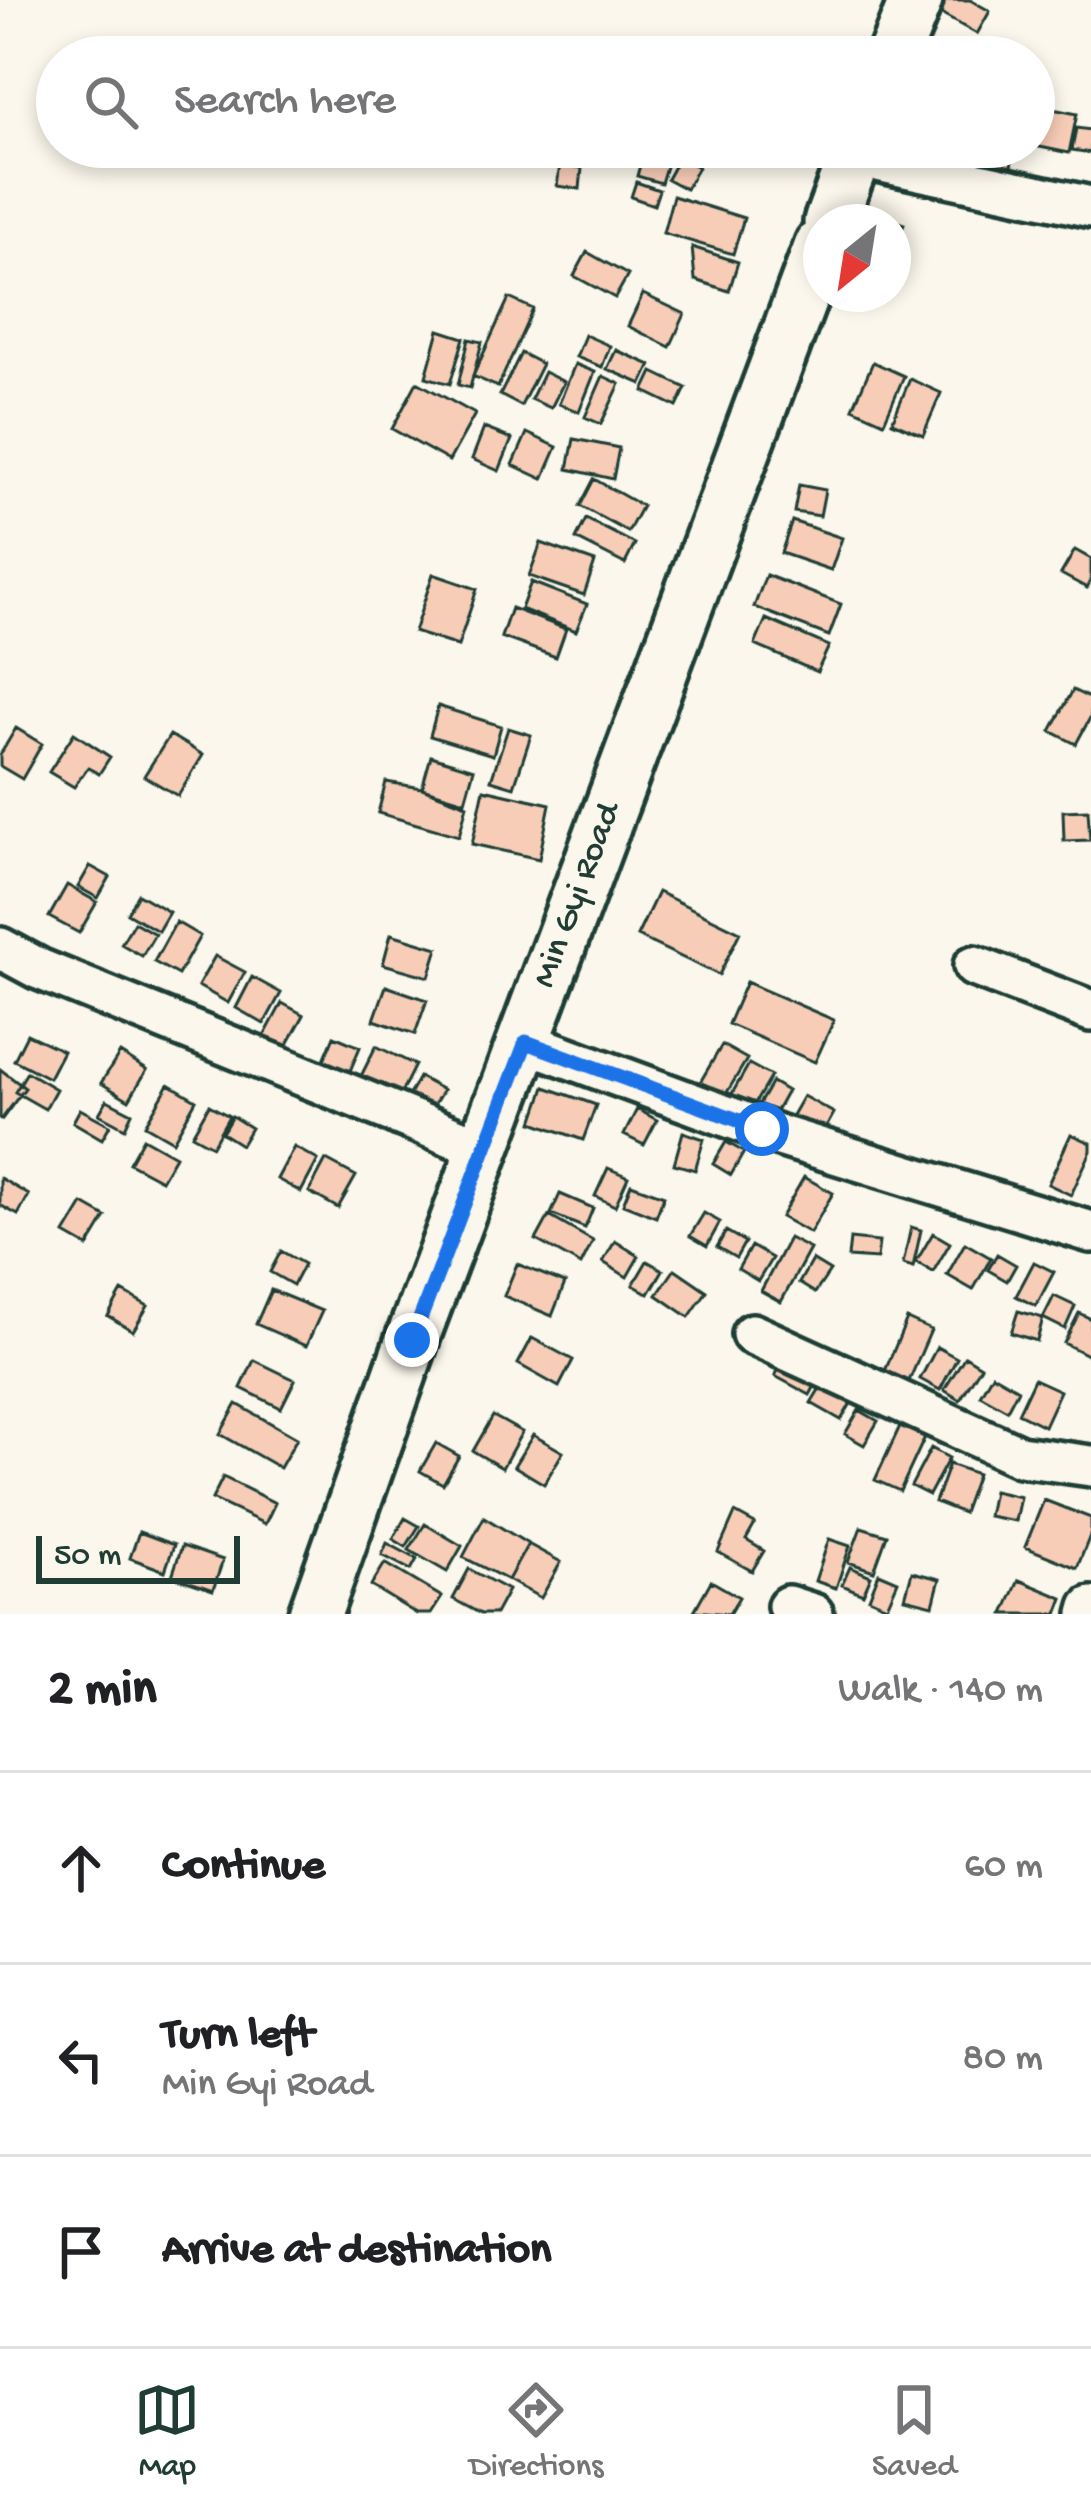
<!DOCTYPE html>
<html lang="en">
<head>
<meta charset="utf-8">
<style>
  body { margin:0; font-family:"Gochi Hand",sans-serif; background:#f2f2f2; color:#202124 }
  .compass { position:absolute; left:803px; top:204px; width:108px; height:108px; border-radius:50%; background:#fff; box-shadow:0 6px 18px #0003; rotate:210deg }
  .scale { position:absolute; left:36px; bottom:30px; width:204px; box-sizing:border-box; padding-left:12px; border:6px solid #1f3d34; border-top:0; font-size:33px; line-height:42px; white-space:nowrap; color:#1f3d34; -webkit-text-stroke:9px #fbf7ec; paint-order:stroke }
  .stop { position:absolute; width:36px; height:36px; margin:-27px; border:9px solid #1a73e8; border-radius:50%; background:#fff }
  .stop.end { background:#1a73e8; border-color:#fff; box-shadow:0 3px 12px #0008 }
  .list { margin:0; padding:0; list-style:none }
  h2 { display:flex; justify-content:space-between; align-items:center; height:156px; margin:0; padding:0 48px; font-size:51px }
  h2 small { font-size:39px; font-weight:400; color:#757577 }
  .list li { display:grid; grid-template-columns:78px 1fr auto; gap:36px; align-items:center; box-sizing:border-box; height:192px; padding:0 48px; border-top:3px solid #e0e0e0 }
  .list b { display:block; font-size:45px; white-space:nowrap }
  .list p { margin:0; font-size:39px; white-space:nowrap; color:#757577 }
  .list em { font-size:39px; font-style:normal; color:#757577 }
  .icon { flex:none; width:66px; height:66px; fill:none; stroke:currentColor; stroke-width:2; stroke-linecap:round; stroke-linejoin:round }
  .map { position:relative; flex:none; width:1091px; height:1614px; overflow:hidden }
  .search { position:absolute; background:#fff; box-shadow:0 6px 18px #0003; left:36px; right:36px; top:36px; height:132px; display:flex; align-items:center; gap:30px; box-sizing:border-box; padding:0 42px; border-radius:66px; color:#757577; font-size:45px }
  .sheet { height:732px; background:#fff }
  nav { display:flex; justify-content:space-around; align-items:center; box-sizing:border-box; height:168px; border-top:3px solid #e0e0e0; background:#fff; font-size:33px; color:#757577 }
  nav a { display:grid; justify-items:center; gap:6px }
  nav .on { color:#1f3d34 }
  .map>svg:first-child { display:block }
  .building { fill:#f8cdb8; stroke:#1f3d34; stroke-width:3 }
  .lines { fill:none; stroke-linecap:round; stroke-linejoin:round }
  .minor-casing { stroke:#1f3d34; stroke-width:48 }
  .major-casing { stroke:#1f3d34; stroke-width:60 }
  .minor { stroke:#fbf7ec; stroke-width:39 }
  .major { stroke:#fbf7ec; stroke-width:51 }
  .route { stroke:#1a73e8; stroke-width:15 }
  .labels { text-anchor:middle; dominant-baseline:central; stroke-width:10; stroke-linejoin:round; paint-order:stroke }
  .street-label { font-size:36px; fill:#1f3d34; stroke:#fbf7ec }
</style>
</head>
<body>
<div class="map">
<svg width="1091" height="1614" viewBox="0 0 1091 1614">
  <rect width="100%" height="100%" fill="#fbf7ec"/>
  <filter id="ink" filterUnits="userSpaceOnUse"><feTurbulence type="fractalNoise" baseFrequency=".00833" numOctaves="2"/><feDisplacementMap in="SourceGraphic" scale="24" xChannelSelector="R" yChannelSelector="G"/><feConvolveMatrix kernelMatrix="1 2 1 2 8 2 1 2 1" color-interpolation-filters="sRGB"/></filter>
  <g filter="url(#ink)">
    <path class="building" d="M932,0H970L990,11L977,34L928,7Z
      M1043,107L1077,114L1069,153L1035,146Z
      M1076,128L1091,130V153L1072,150Z
      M645,147H672L661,183L637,176Z
      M972,147H1016L1010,169L969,160Z
      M679,157L698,167L686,189L667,179Z
      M560,165L582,168L580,189L557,186Z
      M636,182L659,190L654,205L631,197Z
      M673,196L744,218L733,254L663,233Z
      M863,211L904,224L896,248L893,247V222H859Z
      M692,247L738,262L729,291L695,280Z
      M587,252L628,275L615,298L574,276Z
      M643,294L685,314L670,347L628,326Z
      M509,298L533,309L498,387L473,376Z
      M439,330L464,338L450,384L426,377Z
      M585,335L610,346L602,367L576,357Z
      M469,339L482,342L470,388L458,385Z
      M616,350L651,365L642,384L607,369Z
      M521,353L542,364L521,406L500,395Z
      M873,362L904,376L884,422L853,408Z
      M575,364L595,372L579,412L559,404Z
      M544,372L564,382L551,408L531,399Z
      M653,372L686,388L677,407L644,391Z
      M603,376L620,384L601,424L585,417Z
      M910,379L941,393L923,435L892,422Z
      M417,382L475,414L449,461L392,429Z
      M484,428L512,439L499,471L472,459Z
      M527,433L557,447L543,479L513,465Z
      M574,439L619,448L613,479L568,469Z
      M594,479L642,506L628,532L580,506Z
      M799,485L825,490L820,516L794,512Z
      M586,519L635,544L625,564L576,539Z
      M792,521L842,538L831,570L781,553Z
      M541,543L595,562L584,595L529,576Z
      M1075,550L1091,559V580L1087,588L1061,574Z
      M433,574L477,589L458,646L414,632Z
      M766,575L841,604L829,636L754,607Z
      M531,582L587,604L576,631L521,609Z
      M511,608L566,629L556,657L501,637Z
      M766,619L829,646L817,672L755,645Z
      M1073,690L1091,699V716L1076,744L1051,731Z
      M438,706L501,726L493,755L430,736Z
      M16,728L42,744L22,779L0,766V755Z
      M508,728L531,735L514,787L491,780Z
      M74,733L110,757L99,774L88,767L74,787L49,772Z
      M170,735L203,755L178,796L144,776Z
      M431,756L474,769L465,801L422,788Z
      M386,782L422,788L467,805L459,836L378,813Z
      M484,789L550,804L539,859L472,844Z
      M1088,810L1090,840L1064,841L1063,811Z
      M90,866L110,877L98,898L78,887Z
      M67,885L97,902L79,933L49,917Z
      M658,892L740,932L719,975L637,936Z
      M138,894L169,912L158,931L127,913Z
      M134,922L155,934L142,956L121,944Z
      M176,922L200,936L178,975L154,962Z
      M391,934L438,948L429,977L383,964Z
      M215,956L245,972L228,1003L198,986Z
      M252,977L281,993L264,1024L236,1008Z
      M746,982L834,1020L815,1062L728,1024Z
      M386,986L427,1000L415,1034L374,1020Z
      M282,1003L304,1015L282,1055L260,1044Z
      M27,1034L63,1051L49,1078L14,1060Z
      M334,1036L360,1047L347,1078L321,1067Z
      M722,1045L747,1059L723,1099L699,1084Z
      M376,1046L415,1065L399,1097L360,1078Z
      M120,1053L147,1070L129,1100L101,1083Z
      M749,1064L771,1076L751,1110L730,1097Z
      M0,1069L25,1088L2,1119L0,1118Z
      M27,1072L56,1089L45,1109L15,1092Z
      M419,1077L443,1090L432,1108L409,1095Z
      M772,1082L787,1091L772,1118L756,1109Z
      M169,1084L196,1100L173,1141L145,1125Z
      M545,1087L596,1105L583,1140L533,1122Z
      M803,1096L834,1113L812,1153L780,1136Z
      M107,1100L132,1113L125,1128L99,1114Z
      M209,1105L229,1116L212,1146L192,1135Z
      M80,1109L110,1125L102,1139L73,1122Z
      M637,1109L657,1120L644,1145L624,1135Z
      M232,1116L251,1128L241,1145L222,1133Z
      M683,1132L704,1139L695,1170L674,1164Z
      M1071,1134L1091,1143V1151L1071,1195L1048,1184Z
      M143,1138L175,1156L161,1180L129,1163Z
      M726,1142L744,1152L731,1175L713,1164Z
      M294,1147L318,1160L301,1192L277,1179Z
      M326,1160L356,1176L338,1208L309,1192Z
      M608,1168L628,1177L615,1206L595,1196Z
      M804,1177L833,1193L810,1233L781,1217Z
      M0,1178L29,1195L18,1215L0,1205Z
      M631,1184L664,1196L656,1217L623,1204Z
      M560,1194L593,1208L585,1228L551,1214Z
      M83,1204L106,1217L88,1247L65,1234Z
      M704,1213L720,1222L707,1246L690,1236Z
      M549,1216L593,1241L581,1265L536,1240Z
      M911,1227L921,1230L913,1267L903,1264Z
      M726,1231L745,1242L736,1258L717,1247Z
      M933,1233L950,1243L933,1272L916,1262Z
      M789,1238L810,1249L781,1302L761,1291Z
      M850,1239L879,1242L877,1259L848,1257Z
      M615,1241L639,1256L627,1277L603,1262Z
      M965,1243L991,1258L973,1290L947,1275Z
      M751,1246L772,1258L758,1281L738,1269Z
      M281,1251L304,1264L293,1285L270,1272Z
      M997,1254L1016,1265L1007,1281L988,1270Z
      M812,1260L830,1271L815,1293L799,1283Z
      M647,1261L663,1270L649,1294L633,1285Z
      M1034,1262L1054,1272L1036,1306L1016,1296Z
      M517,1264L565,1283L552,1316L504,1296Z
      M675,1269L707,1291L689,1317L657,1295Z
      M271,1290L322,1311L306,1346L256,1324Z
      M122,1291L148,1306L133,1331L108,1316Z
      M1054,1296L1075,1306L1065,1329L1043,1318Z
      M1018,1311L1043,1318L1037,1341L1011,1333Z
      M1079,1313L1091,1319V1346L1087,1355L1064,1343Z
      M907,1319L931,1330L909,1381L885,1371Z
      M532,1338L573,1360L559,1387L518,1364Z
      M937,1347L957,1358L940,1390L920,1379Z
      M788,1352L823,1371L810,1395L775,1376Z
      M965,1356L981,1366L960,1400L944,1390Z
      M254,1360L295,1380L281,1408L241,1388Z
      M992,1374L1018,1389L1007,1410L980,1395Z
      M826,1378L856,1395L841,1420L811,1403Z
      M1034,1379L1060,1391L1044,1426L1018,1413Z
      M237,1404L297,1438L280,1468L220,1434Z
      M859,1410L878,1421L864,1445L845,1434Z
      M493,1416L522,1432L502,1468L473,1451Z
      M900,1426L925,1437L900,1491L875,1480Z
      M533,1435L563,1452L544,1484L514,1466Z
      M436,1443L459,1456L443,1484L420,1471Z
      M931,1448L949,1458L929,1495L911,1486Z
      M949,1464L977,1474L963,1513L935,1502Z
      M223,1477L275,1503L265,1524L212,1499Z
      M993,1491L1020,1497L1015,1521L988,1516Z
      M1044,1500L1091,1518V1533L1077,1568L1025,1547Z
      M735,1513L755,1524L746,1540L764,1551L752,1571L718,1552Z
      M484,1517L528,1544L508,1580L463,1557Z
      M405,1518L419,1526L406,1547L393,1539Z
      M425,1524L462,1546L447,1572L409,1550Z
      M861,1527L887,1535L874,1571L848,1562Z
      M139,1532L174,1545L165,1571L130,1558Z
      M829,1539L850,1546L836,1588L815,1581Z
      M387,1543L417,1559L411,1570L382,1555Z
      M528,1544L561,1562L541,1598L508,1580Z
      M182,1546L223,1560L213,1590L172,1576Z
      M385,1563L442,1597L431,1614H417L371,1586Z
      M850,1567L871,1576L863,1594L842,1585Z
      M469,1569L508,1590L495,1614H481L453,1599Z
      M912,1572L940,1579L933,1605L905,1598Z
      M879,1573L898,1581L887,1606L869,1598Z
      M1019,1580L1063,1598L1057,1614H1004Z
      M711,1581L739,1597L729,1614L694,1611Z"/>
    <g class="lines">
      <defs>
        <path id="minor" d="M854,156L1091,207
          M0,948L39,969L486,1150
          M974,966L1091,1011
          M526,1042L780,1136L1091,1232
          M752,1334L1020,1456L1091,1466
          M788,1606L813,1614
          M1089,1614L1091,1607"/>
        <g id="major">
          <path d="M893,57L916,0"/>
          <path d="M830,222L858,147"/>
          <path id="s1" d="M315,1614L412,1340L821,245"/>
        </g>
      </defs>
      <use href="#minor" class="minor-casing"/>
      <use href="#major" class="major-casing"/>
      <use href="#minor" class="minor"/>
      <use href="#major" class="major"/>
    </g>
  </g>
  <g class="lines" filter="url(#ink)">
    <path class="route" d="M412,1340L526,1042L762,1129"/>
  </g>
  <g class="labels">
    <g class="street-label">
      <text stroke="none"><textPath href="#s1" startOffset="765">Min Gyi Road</textPath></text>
    </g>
  </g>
</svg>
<svg class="compass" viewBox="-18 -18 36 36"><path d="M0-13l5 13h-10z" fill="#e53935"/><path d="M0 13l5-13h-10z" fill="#757577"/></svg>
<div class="scale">50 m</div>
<div class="stop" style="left:762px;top:1129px"></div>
<div class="stop end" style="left:412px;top:1340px"></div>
<div class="search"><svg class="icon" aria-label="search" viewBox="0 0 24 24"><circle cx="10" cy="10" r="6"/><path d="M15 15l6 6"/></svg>Search here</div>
</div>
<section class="sheet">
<h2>2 min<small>Walk · 140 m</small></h2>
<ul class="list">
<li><svg class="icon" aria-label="ahead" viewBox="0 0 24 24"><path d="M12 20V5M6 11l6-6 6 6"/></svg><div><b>Continue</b></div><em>60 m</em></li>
<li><svg class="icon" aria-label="left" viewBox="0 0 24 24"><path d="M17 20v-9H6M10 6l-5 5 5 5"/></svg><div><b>Turn left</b><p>Min Gyi Road</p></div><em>80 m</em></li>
<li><svg class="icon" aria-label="arrive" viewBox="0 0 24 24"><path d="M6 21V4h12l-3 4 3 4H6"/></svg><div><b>Arrive at destination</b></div></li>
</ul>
</section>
<nav>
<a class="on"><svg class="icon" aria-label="map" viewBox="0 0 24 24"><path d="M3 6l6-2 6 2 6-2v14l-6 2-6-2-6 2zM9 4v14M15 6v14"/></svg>Map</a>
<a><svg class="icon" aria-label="directions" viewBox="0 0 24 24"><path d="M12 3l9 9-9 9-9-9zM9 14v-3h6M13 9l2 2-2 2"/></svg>Directions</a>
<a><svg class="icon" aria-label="saved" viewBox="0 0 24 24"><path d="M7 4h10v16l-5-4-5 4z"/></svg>Saved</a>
</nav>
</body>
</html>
